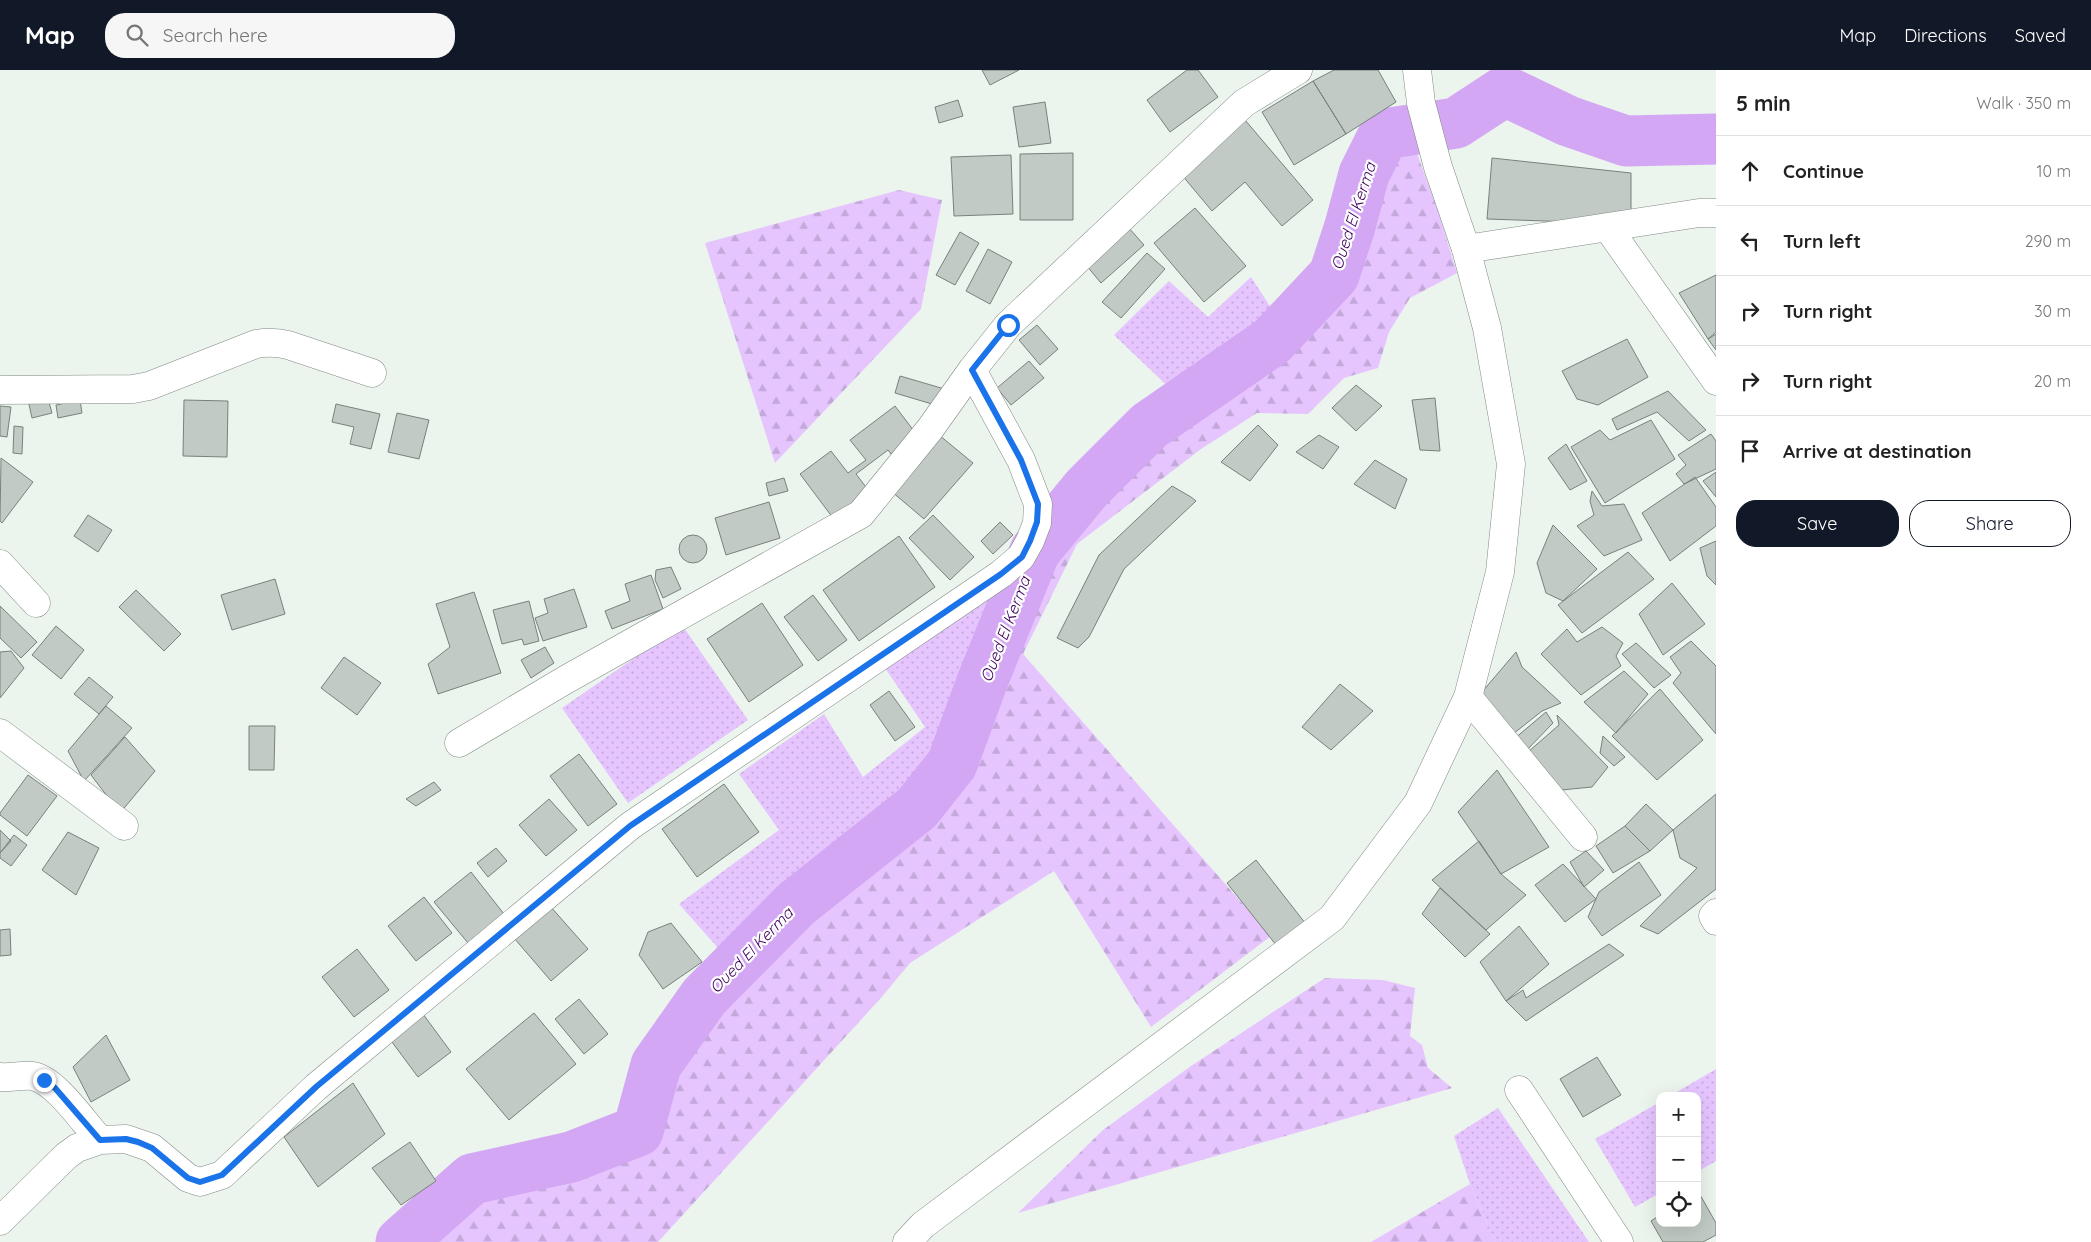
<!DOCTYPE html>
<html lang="en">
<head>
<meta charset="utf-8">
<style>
  body { margin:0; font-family:Quicksand,sans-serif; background:#f6f6f6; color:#222 }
  .controls { position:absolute; right:15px; bottom:15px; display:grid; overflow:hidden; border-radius:10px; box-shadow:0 5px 20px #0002 }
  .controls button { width:45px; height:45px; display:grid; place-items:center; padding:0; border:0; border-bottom:1px solid #e0e0e0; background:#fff; color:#222; font:25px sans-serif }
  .stop { position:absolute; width:15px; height:15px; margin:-11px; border:4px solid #1a73e8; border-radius:50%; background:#fff }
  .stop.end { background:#1a73e8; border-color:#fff; box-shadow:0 1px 5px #0008 }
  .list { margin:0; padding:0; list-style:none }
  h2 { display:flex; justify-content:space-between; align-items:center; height:65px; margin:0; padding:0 20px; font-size:21px }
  h2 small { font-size:16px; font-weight:400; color:#767676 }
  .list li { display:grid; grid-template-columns:32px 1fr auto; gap:15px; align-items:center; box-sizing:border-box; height:70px; padding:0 20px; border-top:1px solid #e0e0e0 }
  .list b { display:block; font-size:19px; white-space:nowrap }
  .list em { font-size:16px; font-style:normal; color:#767676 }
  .actions { display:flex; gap:10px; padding:15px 20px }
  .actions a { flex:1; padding:11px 0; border:1px solid #111827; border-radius:20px; text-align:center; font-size:18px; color:#111827 }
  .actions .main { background:#111827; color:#fff }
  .icon { flex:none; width:28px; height:28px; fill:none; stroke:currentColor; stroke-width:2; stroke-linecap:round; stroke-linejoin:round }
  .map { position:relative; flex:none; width:1716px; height:1172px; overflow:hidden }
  header { display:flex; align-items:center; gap:30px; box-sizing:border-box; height:70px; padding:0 25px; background:#111827; color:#fff }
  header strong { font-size:24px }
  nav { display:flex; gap:28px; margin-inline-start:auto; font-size:18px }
  .search { width:350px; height:45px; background:#f6f6f6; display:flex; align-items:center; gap:12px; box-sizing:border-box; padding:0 18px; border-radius:20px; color:#767676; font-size:19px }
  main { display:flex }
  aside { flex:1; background:#fff }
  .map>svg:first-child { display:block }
  .grass { fill:url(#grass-dots) }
  .forest { fill:url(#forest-firs) }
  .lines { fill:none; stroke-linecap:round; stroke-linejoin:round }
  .river { stroke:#d3a7f3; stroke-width:51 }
  .building { fill:#c1cac4; stroke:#79817b }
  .street-casing { stroke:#828a84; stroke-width:29 }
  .secondary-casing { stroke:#828a84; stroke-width:29 }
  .primary-casing { stroke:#828a84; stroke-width:29 }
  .street { stroke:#fff; stroke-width:28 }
  .secondary { stroke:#fff; stroke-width:28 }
  .primary { stroke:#fff; stroke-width:28 }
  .route { stroke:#1a73e8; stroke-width:6 }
  .labels { text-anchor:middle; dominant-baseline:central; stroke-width:4.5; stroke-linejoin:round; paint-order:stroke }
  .water-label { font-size:16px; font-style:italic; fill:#41005e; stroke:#fdfffe }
</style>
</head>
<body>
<header>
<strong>Map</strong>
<div class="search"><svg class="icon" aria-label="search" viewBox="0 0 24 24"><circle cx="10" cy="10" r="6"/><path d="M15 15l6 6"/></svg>Search here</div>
<nav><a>Map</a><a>Directions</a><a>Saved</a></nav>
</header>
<main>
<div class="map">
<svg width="1716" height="1172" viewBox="0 0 1716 1172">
  <defs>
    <pattern id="grass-dots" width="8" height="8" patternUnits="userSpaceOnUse" patternTransform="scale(1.25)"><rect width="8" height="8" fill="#e6c5ff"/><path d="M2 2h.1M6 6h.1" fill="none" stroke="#c4a8d9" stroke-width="1.8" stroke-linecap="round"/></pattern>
    <pattern id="forest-firs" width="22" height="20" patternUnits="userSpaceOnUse" patternTransform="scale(1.25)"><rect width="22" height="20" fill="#e6c5ff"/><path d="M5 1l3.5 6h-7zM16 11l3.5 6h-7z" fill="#c4a8d9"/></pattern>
  </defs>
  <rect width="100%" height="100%" fill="#ebf4ed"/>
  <path class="grass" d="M1251,207L1277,247L1257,268L1178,326L1114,265L1169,211L1208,247Z
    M1016,503L945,684L912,729L789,828L726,887L679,834L779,760L739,704L824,644L863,707L925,657L885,598Z
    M682,555L748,650L628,733L562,638Z
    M1716,999V1091L1697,1102V1026H1670Z
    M1660,1032V1123L1635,1137L1595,1069Z
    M1498,1038L1589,1172H1495L1470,1114L1454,1066Z"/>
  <path class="forest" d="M1411,67L1438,141L1457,203L1410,228L1389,262L1378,298L1344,308L1308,344L1257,343L1201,379L1077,474L1023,584L1271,866L1151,957L1054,801L910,893L880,929L658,1172H401L472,1109L571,1087L638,1061L656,995L704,927L796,834L917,738L952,694L982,612L1035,481L1165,361L1288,273L1362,185L1372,118L1392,77Z
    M899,120L942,130L921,239L775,393L705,173Z
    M1325,908L1383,910L1415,918L1410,966L1422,975L1428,998L1452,1018L1018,1143L1103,1060L1191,996Z
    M1470,1114L1495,1172H1371Z"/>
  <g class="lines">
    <path class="river" d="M401,1172L472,1109L571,1087L638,1061L656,995L704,927L796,834L917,738L952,694L982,612L1035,481L1087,418L1149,356L1272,271L1334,205L1350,156L1364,104L1384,64L1456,53L1505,21L1568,51L1626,71L1716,69"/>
  </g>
  <path class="building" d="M982,0H1019L990,15Z
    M1187,0H1198L1218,27L1170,62L1147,30Z
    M1334,0H1378L1396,32L1346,64L1313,11Z
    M1313,11L1346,64L1294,95L1262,42Z
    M958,30L963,46L939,53L935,37Z
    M1045,32L1051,73L1019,77L1013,37Z
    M1245,50L1313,130L1282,156L1245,112L1212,141L1181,104Z
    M1073,83V150H1020V84Z
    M1011,85L1013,144L954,146L951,87Z
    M1492,88L1631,103V154L1487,149Z
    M1195,138L1246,196L1204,232L1154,173Z
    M1128,157L1144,175L1101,213L1086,195Z
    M960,162L979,173L955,215L936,205Z
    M988,179L1012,192L990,234L966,221Z
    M1147,183L1165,199L1121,248L1102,232Z
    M1716,205V262L1708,269L1679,223Z
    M1037,255L1058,279L1040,295L1019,270Z
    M1716,264V280L1708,269Z
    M1627,269L1648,307L1598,335L1577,329L1562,301Z
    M1029,291L1044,308L1011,335L997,318Z
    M900,306L948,320L942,337L895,323Z
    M1356,315L1382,336L1356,361L1332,338Z
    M1668,321L1706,360L1689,371L1657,342L1617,360L1612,349Z
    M47,325L52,343L32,348L28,330Z
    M1435,328L1440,381L1420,380L1412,330Z
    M80,330L82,343L58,348L56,335Z
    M184,330L228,331L227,387L183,386Z
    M336,334L380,344L371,379L350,374L354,357L332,352Z
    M0,336L11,337L7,367L0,366Z
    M895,336L917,365L891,384L888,380L856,404L869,421L833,448L800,404L831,381L848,403L866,390L850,370Z
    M397,343L429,350L419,389L388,382Z
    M1651,350L1675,389L1605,433L1571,377L1600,360L1610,370Z
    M1258,355L1278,375L1250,411L1221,392Z
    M14,356L23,357L22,384L13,383Z
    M1711,364L1716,371V399L1684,414L1676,404L1686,395L1678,385Z
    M939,365L973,393L924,449L891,421Z
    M1319,365L1339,377L1323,399L1296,382Z
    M1566,374L1587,411L1570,420L1548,388Z
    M1,388L33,412L2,453L0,451Z
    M1375,390L1407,409L1395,439L1354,414Z
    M1716,402V427L1703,411Z
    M1695,407L1716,437V456L1670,491L1642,443Z
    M784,408L788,421L769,426L766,413Z
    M1172,416L1191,427L1196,431L1124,499L1089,567L1078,578L1057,568L1099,485Z
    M1592,421L1602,436L1624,434L1642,470L1604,486L1577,456L1594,445L1590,431Z
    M769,432L780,468L726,485L715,448Z
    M88,445L112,460L98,482L74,466Z
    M933,445L974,487L950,510L909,468Z
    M1000,452L1013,465L993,484L981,471Z
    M1553,455L1597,499L1563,531L1546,523L1537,493Z
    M679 479a14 14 0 1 1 28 0a14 14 0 1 1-28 0Z
    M899,466L935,517L859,571L823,520Z
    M1716,471V515L1707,506L1700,478Z
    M1628,482L1654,509L1582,563L1558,535Z
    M671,497L681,519L663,528L655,510L656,500Z
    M651,505L663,539L612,559L605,541L630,531L625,514Z
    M275,509L285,544L232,560L221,525Z
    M1672,513L1705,554L1663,585L1639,544Z
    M574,519L587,557L543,571L535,548L548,543L544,529Z
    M136,520L181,564L164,581L119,537Z
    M474,522L501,603L438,624L428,594L450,577L436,534Z
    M813,525L847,570L818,591L784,547Z
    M529,531L539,571L524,575L522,569L502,574L493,540Z
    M762,533L803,595L749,632L707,569Z
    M0,536L37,572L21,588L0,568Z
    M56,556L84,580L61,609L32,585Z
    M1602,557L1623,573L1616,586L1621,596L1581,625L1541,584L1567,559L1577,572Z
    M1691,571L1716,596V664L1673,613L1681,603L1670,587Z
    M1636,573L1671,605L1654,618L1622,584Z
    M545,577L554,593L531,608L521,590Z
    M11,581L24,598L0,628V582Z
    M1516,582L1522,597L1561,633L1542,641L1513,664L1491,643L1482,622Z
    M344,587L381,613L357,645L321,618Z
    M1624,601L1648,624L1616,663L1584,632Z
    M89,607L113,627L99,644L74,624Z
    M1340,614L1373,641L1331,680L1302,657Z
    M1660,619L1703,670L1657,710L1612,666Z
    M889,621L915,657L895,671L870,635Z
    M106,636L132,658L84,711L68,681Z
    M1546,642L1553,653L1523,684L1514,669Z
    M1557,645L1608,697L1592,717L1551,721L1528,682L1559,655Z
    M249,656H275L274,700H249Z
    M1603,666L1625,687L1614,696L1600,683Z
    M125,667L155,701L120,743L91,705Z
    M579,684L617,734L588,756L550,706Z
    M1497,700L1549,777L1501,804L1458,742Z
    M28,705L57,726L27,766L0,745V743Z
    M434,712L441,720L416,736L406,729Z
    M724,714L759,762L697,807L662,759Z
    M1716,724V819L1658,864L1640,856L1697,798L1680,788L1673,760Z
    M549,729L577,760L546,786L519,755Z
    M1646,734L1673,760L1650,781L1625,756Z
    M1625,756L1650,781L1613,803L1596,776Z
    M0,760L11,771L0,783Z
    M68,762L99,778L76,825L42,800Z
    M14,765L27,775L11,796L0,788V783Z
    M1479,771L1501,804L1526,825L1486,860L1432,810Z
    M496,778L507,791L488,807L477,793Z
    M1586,781L1604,800L1584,817L1570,792Z
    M1256,790L1309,858L1280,880L1227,813Z
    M1639,792L1661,825L1602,866L1588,847L1599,822Z
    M1563,794L1596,829L1565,852L1535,815Z
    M471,802L504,844L468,873L434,832Z
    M1440,818L1490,864L1465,887L1422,844Z
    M424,827L452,863L416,891L388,856Z
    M550,836L588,879L551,911L514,868Z
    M671,853L702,892L663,919L639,885L648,862Z
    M1519,856L1549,894L1506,931L1480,892Z
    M10,859L11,885L0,886V860Z
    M1609,874L1624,885L1526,951L1506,931L1523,920L1526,928Z
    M357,879L389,920L354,947L322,907Z
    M579,929L608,964L584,984L555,949Z
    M534,943L576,994L509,1050L466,999Z
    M423,944L451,982L418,1007L389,968Z
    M106,965L130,1010L91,1032L73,997Z
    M1597,987L1621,1025L1583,1047L1560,1009Z
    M353,1013L385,1064L318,1117L284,1067Z
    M410,1072L436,1111L401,1135L372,1098Z
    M1697,1123H1699L1716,1153V1165L1703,1172H1663L1651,1151L1660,1145V1153H1697Z"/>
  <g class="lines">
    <defs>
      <path id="street" d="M1608,158L1716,311
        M0,320L133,319L149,316L256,274C267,272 277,272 288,275L372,303
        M0,494L36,533
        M1468,627L1583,767
        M0,663L124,756
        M459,673L567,609L861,444L930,359L972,300L1008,255L1244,33L1298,0
        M1716,843L1713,846L1716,851
        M0,1007C10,1008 21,1005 32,1006C55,1009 84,1053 100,1070
        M1519,1020L1619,1172
        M0,1151L66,1086L77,1078L100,1070L126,1069L152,1078L188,1108L200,1112L222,1105L316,1017L630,756L1001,504L1021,487L1030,471L1037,453L1038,434L1021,390L972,300"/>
      <path id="secondary" d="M1466,179L1699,143H1716"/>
      <path id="primary" d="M907,1172L923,1155L1332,848L1418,733L1468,627L1500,502L1511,394L1487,258L1466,179L1438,97L1421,33L1417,0"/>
    </defs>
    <use href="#street" class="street-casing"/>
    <use href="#secondary" class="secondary-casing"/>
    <use href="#primary" class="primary-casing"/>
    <use href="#street" class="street"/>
    <use href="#secondary" class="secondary"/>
    <use href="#primary" class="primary"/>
  </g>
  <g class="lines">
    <path class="route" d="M44,1010L55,1018L100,1070L126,1069L138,1072L152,1078L188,1108L200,1112L222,1105L316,1017L630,756L1001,504L1022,487L1030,471L1037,452L1038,434L1021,390L972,300L1008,255"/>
  </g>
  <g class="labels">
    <g class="water-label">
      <text transform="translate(1353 146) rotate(-72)">Oued El Kerma</text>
      <text transform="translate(1005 559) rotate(-69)">Oued El Kerma</text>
      <text transform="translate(751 880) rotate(-46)">Oued El Kerma</text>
    </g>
  </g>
</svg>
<div class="controls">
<button>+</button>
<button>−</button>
<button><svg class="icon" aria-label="locate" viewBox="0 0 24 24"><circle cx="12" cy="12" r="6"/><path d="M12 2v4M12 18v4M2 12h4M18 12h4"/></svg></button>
</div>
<div class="stop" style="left:1008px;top:255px"></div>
<div class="stop end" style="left:44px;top:1010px"></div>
</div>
<aside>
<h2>5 min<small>Walk · 350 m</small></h2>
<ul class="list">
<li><svg class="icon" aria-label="ahead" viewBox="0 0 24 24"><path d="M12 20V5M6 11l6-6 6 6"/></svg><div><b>Continue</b></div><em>10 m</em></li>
<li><svg class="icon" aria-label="left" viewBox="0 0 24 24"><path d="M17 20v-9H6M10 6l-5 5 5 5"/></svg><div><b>Turn left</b></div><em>290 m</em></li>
<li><svg class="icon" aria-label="right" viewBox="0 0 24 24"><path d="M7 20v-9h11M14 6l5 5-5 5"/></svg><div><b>Turn right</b></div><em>30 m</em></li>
<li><svg class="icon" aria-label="right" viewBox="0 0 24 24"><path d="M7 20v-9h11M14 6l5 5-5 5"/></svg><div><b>Turn right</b></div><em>20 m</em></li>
<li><svg class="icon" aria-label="arrive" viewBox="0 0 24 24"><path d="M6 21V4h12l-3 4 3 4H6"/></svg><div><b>Arrive at destination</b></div></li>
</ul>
<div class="actions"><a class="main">Save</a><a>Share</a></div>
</aside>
</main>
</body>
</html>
